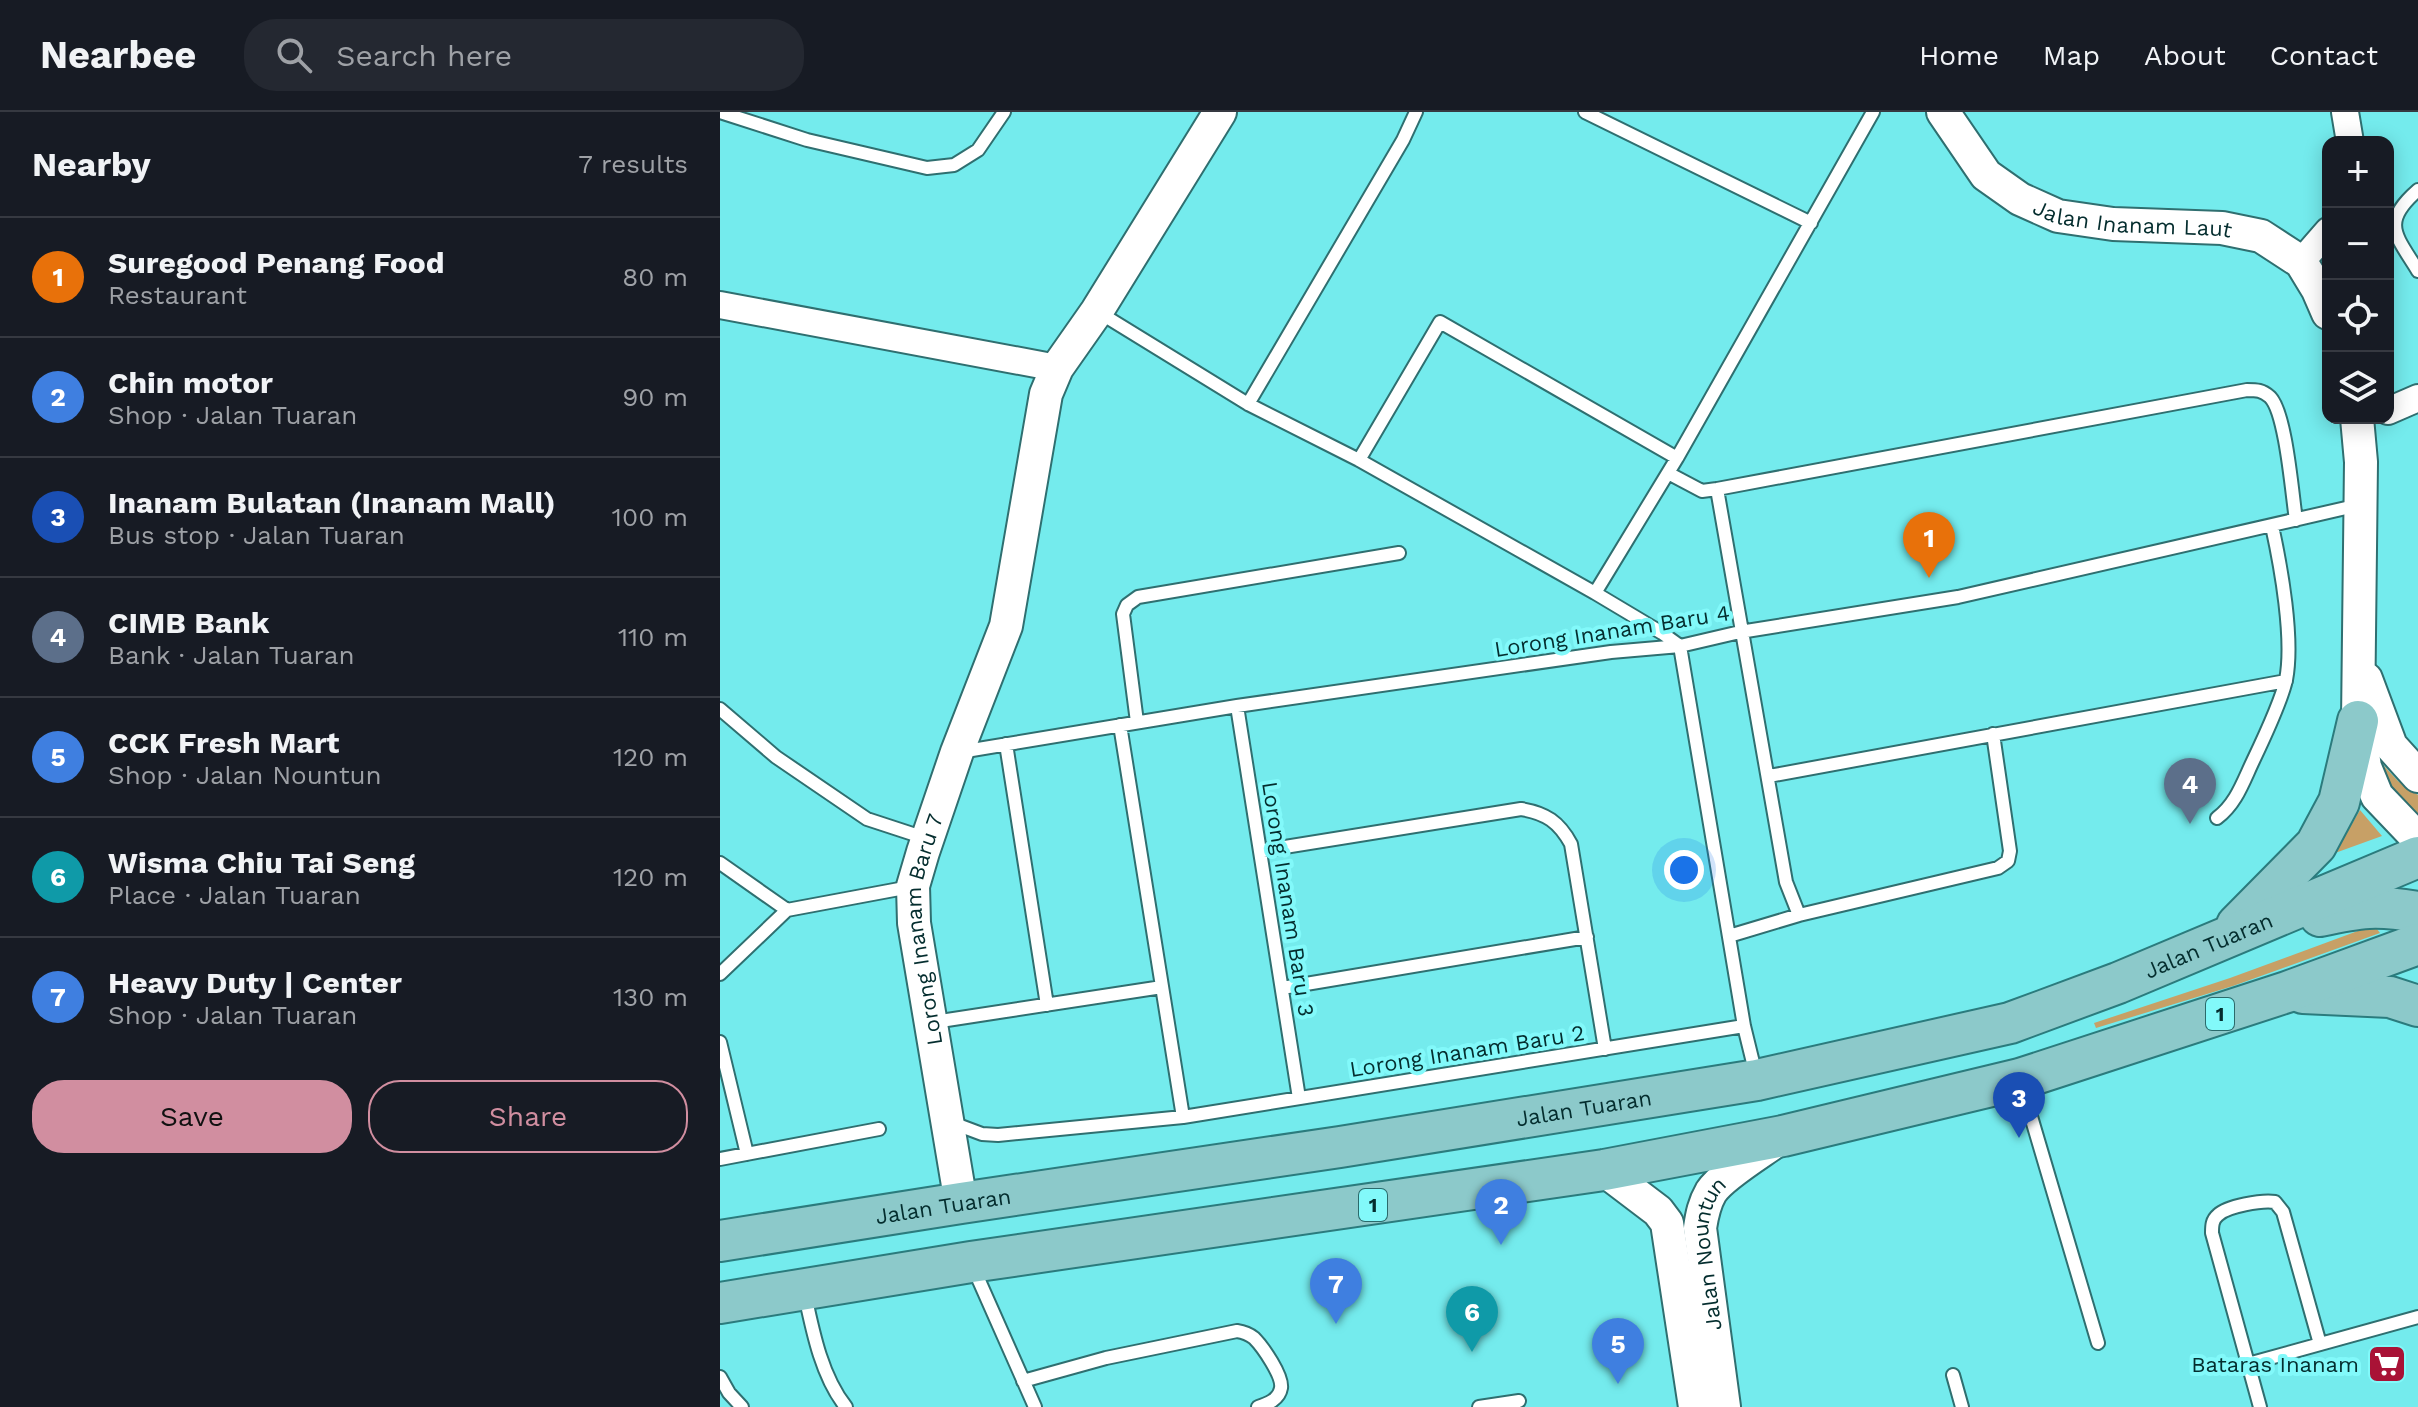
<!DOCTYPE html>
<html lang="en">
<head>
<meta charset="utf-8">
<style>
  body { margin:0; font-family:"Work Sans",sans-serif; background:#242831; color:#f1f3f6 }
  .controls { position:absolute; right:24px; top:24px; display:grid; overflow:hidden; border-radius:16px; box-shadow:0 4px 20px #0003 }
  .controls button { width:72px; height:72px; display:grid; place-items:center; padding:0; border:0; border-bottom:2px solid #363941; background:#171b24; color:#f1f3f6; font:40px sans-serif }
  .you { position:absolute; left:964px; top:758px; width:28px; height:28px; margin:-20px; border:6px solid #fff; border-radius:50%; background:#1a73e8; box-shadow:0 0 0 12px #1a73e833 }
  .badge { display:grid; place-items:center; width:52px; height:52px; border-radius:50%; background:#d18ea0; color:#fff; font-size:26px; font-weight:700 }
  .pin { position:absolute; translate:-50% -66px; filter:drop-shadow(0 2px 4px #0008) }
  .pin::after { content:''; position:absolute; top:42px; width:28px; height:24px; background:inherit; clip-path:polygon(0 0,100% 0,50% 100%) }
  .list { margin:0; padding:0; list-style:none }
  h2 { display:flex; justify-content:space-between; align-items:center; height:104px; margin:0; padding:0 32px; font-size:34px }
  h2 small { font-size:26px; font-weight:400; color:#9ea1a6 }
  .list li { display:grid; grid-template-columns:52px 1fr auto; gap:24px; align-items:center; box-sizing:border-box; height:120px; padding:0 32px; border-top:2px solid #363941 }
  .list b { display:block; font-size:30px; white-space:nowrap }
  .list p { margin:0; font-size:26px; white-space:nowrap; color:#9ea1a6 }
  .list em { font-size:26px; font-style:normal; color:#9ea1a6 }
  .actions { display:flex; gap:16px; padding:24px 32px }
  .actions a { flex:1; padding:18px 0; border:2px solid #d18ea0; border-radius:32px; text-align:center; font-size:28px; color:#d18ea0 }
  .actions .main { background:#d18ea0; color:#111 }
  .icon { flex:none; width:44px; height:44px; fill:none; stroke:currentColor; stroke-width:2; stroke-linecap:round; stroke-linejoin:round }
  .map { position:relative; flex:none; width:1698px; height:1295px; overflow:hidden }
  header { display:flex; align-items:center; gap:48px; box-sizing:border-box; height:112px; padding:0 40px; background:#171b24; border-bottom:2px solid #363941 }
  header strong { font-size:38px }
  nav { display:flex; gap:44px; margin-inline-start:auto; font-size:28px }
  .search { width:560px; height:72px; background:#242831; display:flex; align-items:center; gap:20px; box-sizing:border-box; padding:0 28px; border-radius:32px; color:#9ea1a6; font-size:30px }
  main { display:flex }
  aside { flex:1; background:#171b24 }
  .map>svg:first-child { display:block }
  .green { fill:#c7a066 }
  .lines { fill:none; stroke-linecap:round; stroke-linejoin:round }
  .service-casing { stroke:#2f6f70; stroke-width:16 }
  .minor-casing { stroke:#2f6f70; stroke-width:30 }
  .tertiary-casing { stroke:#2f6f70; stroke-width:36 }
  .primary-casing { stroke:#2b7b7d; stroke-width:44 }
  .service { stroke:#fff; stroke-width:12 }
  .minor { stroke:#fff; stroke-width:26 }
  .tertiary { stroke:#fff; stroke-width:32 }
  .primary { stroke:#8cc9ca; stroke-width:40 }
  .labels { text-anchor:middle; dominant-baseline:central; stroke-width:8; stroke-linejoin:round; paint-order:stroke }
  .shield { fill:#82f9fa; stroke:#2a6a6b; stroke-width:2 }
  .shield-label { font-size:20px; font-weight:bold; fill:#042d2e }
  .street-label { font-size:22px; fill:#042d2e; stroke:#82f9fa }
  .poi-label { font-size:22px; fill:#042d2e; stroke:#82f9fa; text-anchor:end }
</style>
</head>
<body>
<header>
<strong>Nearbee</strong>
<div class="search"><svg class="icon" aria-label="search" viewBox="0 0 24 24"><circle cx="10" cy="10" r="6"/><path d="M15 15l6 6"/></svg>Search here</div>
<nav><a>Home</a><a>Map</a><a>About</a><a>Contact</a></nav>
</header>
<main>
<aside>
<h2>Nearby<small>7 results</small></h2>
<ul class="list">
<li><span class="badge" style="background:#e8710a">1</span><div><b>Suregood Penang Food</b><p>Restaurant</p></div><em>80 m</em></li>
<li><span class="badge" style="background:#3f7fe0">2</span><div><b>Chin motor</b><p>Shop · Jalan Tuaran</p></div><em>90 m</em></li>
<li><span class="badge" style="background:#1a4fb4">3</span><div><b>Inanam Bulatan (Inanam Mall)</b><p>Bus stop · Jalan Tuaran</p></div><em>100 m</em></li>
<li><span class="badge" style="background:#5c6f8a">4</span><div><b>CIMB Bank</b><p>Bank · Jalan Tuaran</p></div><em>110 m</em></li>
<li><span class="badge" style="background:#3f7fe0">5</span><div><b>CCK Fresh Mart</b><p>Shop · Jalan Nountun</p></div><em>120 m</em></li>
<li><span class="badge" style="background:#0f9aa8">6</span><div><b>Wisma Chiu Tai Seng</b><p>Place · Jalan Tuaran</p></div><em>120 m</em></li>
<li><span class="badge" style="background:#3f7fe0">7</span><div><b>Heavy Duty | Center</b><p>Shop · Jalan Tuaran</p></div><em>130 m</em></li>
</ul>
<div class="actions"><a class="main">Save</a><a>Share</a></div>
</aside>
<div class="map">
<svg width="1698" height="1295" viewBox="0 0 1698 1295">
  <rect width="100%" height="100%" fill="#74ebed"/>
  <path class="green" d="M1655,644L1678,669L1698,683V702C1676,689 1666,667 1655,644Z
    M1640,698L1662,724L1615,741Z
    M1654,813L1660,821L1513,874L1376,916L1374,911L1510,866Z"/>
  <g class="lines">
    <defs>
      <path id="service" d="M0,0L87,28L207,56L234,53L258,38L284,0
        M865,0L1091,111
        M1698,78C1660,111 1676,123 1698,159
        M380,201L528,292L639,348L875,481L942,521L960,534L1024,914L1036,963
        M528,292L683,28L696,0
        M639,348L720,210L957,346
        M948,361L982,379L997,377L1527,278C1537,278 1542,278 1550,285C1566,301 1572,382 1576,408
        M997,377L1066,770L1079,803
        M875,481L957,346L1153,0
        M517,594L579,986
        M0,597L56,645L147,707L205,726
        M417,610L403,502L407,493L418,485L679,441
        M400,613L463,1005
        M286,632L327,893
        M240,640L517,594L891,540L960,534L1020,520L1238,485L1639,393
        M1049,664L1566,569
        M1497,706C1516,692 1523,670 1533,649C1543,628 1561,590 1566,568C1574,527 1561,455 1552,414
        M540,739L801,697C826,701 839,710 851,732L885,937
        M0,751L67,798
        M1009,824L1079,803L1278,756L1288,749L1290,739L1273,622
        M0,862L67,798L190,775
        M562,876L867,825
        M214,910L442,875
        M0,930L27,1042
        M1302,974L1378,1231
        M230,1010L262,1022L278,1023L463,1005L1024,914
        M0,1047L159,1017
        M253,1155L315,1295
        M85,1183C93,1221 102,1265 126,1295
        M1528,1252L1698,1205
        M1233,1263L1242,1295
        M0,1265L9,1281L22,1295
        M303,1269L386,1246L517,1219C524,1220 529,1222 534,1226C543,1235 563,1264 561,1276C559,1288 547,1292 538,1295
        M759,1295L799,1289
        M1540,1295L1492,1121C1492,1114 1492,1108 1498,1103C1507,1094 1542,1088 1555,1090L1563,1100L1600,1232"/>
      <path id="minor" d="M1625,0L1630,30
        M1581,150L1608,119
        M0,193L337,256
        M1668,299L1698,286"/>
      <g id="tertiary">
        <path id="s1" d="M1223,0L1266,63L1300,87L1338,104L1393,112L1502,116L1541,124L1581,150L1598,178L1608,201"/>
        <path d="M1637,306L1641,350L1638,609L1645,655L1657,684L1698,727"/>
        <path d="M1646,567L1671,634L1698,664"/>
        <path d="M884,1058L938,1099L947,1111L975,1295"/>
        <path id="s2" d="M241,1091L194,811L193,774L203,740L237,640L286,514L326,282L337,256L377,199L500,0"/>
        <path id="s3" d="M1004,1295L980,1116C982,1103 984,1092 991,1080C1002,1063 1043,1039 1060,1026"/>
      </g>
      <g id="primary">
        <path d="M1600,804C1641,795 1656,793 1698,800"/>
        <path d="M1517,813L1596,733L1619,690L1638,609"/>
        <path d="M1583,881L1670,885L1698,894"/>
        <path id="s4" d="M0,1129L241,1091L620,1035L1037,968L1290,911L1398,871L1698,745"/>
        <path d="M0,1191L251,1150L884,1058L1063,1024L1300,967L1567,880L1698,832"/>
      </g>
    </defs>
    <use href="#service" class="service-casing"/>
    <use href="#minor" class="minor-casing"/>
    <use href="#tertiary" class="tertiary-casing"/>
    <use href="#primary" class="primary-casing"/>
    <use href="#service" class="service"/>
    <use href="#minor" class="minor"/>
    <use href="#tertiary" class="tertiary"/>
    <use href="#primary" class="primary"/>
  </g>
  <defs>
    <symbol id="supermarket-square" viewBox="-11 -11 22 22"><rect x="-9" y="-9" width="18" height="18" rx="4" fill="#a91236" stroke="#82f9fa"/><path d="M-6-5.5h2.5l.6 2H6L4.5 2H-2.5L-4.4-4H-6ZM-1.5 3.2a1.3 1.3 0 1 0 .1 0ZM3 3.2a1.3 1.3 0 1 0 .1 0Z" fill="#fff"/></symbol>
  </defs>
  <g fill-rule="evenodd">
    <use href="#supermarket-square" x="1645" y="1230" width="44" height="44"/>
  </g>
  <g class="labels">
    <g class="shield">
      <rect x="1486" y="886" width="28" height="32" rx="6"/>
      <rect x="639" y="1077" width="28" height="32" rx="6"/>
    </g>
    <g class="shield-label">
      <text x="1500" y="902">1</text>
      <text x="653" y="1093">1</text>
    </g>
    <g class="street-label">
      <text stroke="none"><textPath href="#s1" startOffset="234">Jalan Inanam Laut</textPath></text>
      <text transform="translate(892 519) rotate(-9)">Lorong Inanam Baru 4</text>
      <text transform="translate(568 787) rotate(81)">Lorong Inanam Baru 3</text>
      <text stroke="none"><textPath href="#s2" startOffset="278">Lorong Inanam Baru 7</textPath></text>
      <text stroke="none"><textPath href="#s4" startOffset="1522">Jalan Tuaran</textPath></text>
      <text transform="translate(747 939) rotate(-9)">Lorong Inanam Baru 2</text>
      <text stroke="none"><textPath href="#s4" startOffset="874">Jalan Tuaran</textPath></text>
      <text stroke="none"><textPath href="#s4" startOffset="226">Jalan Tuaran</textPath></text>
      <text stroke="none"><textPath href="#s3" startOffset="156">Jalan Nountun</textPath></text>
    </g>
    <g class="poi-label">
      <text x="1639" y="1252">Bataras Inanam</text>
    </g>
  </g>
</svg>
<div class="controls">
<button>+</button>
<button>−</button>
<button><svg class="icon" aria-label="locate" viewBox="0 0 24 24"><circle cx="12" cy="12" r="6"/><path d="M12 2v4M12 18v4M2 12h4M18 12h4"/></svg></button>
<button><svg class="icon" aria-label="layers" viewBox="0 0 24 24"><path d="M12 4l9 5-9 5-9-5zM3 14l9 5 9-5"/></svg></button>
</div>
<div class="you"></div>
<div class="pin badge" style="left:1209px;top:466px;background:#e8710a">1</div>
<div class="pin badge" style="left:781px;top:1133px;background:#3f7fe0">2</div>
<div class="pin badge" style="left:1299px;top:1026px;background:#1a4fb4">3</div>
<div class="pin badge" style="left:1470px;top:712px;background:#5c6f8a">4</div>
<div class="pin badge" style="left:898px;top:1272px;background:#3f7fe0">5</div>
<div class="pin badge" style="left:752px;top:1240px;background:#0f9aa8">6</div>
<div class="pin badge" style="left:616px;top:1212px;background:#3f7fe0">7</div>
</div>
</main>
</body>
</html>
